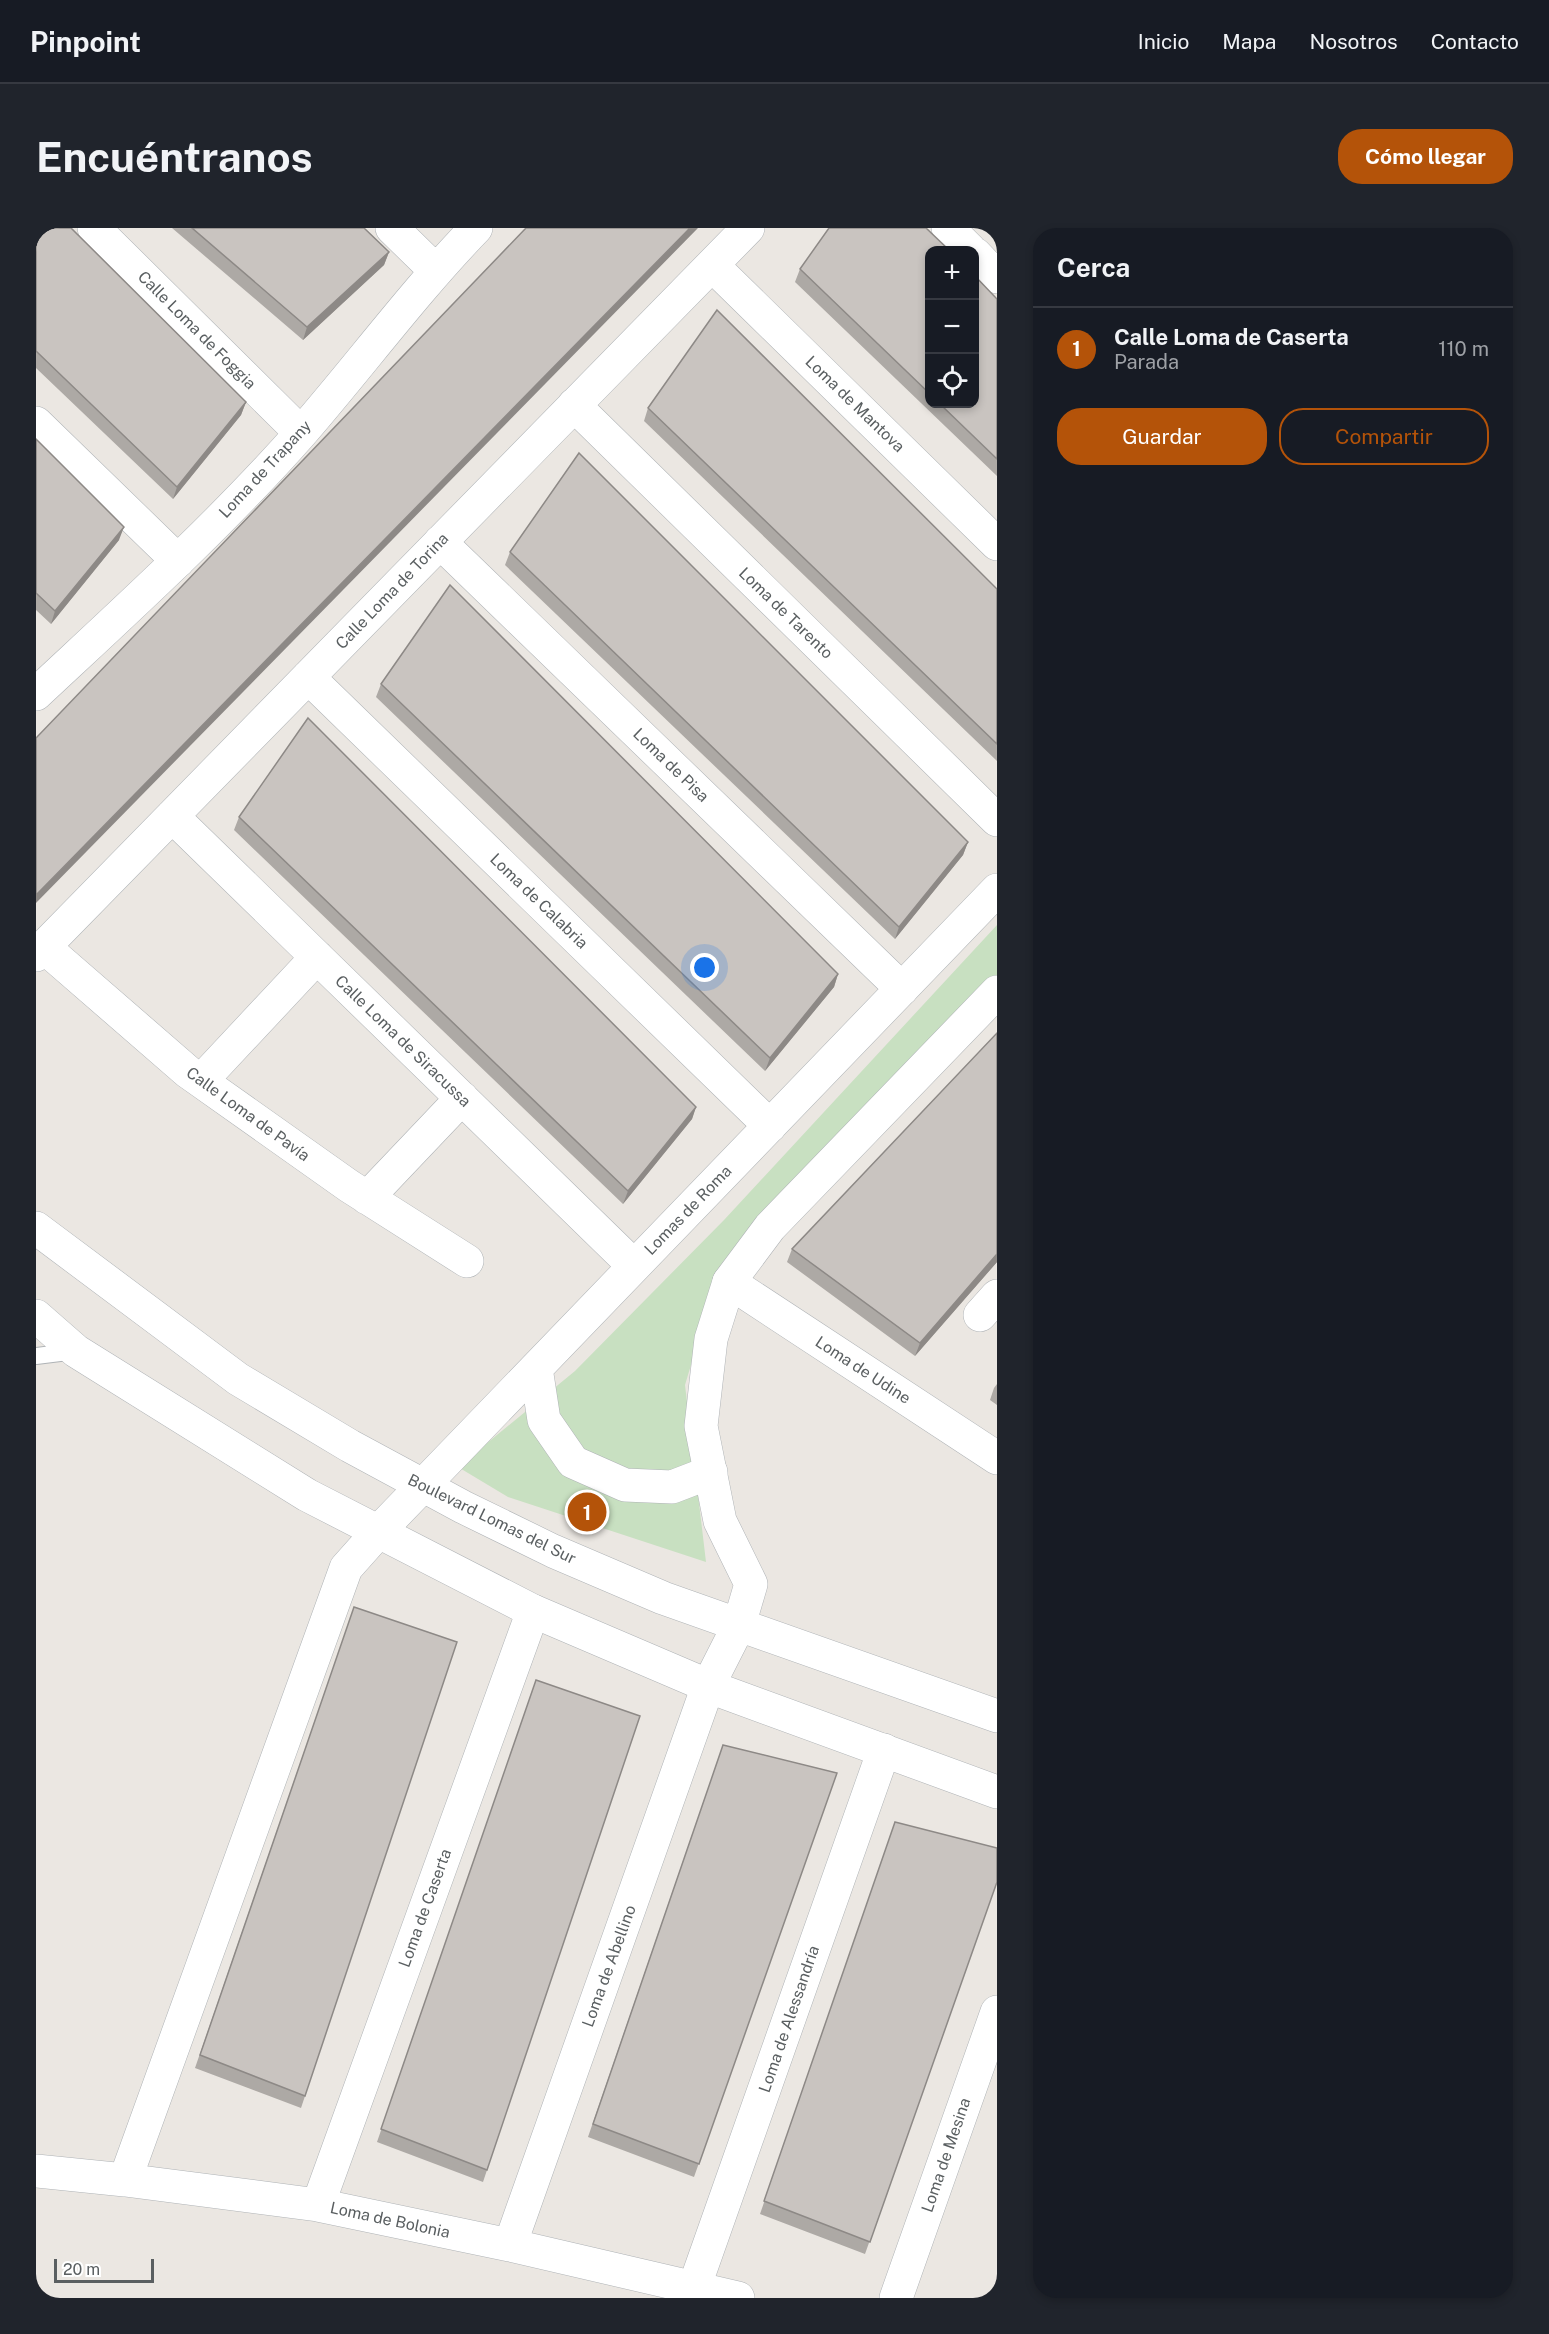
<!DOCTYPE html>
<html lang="es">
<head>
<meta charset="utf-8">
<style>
  body { margin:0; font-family:"Public Sans",sans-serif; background:#20242c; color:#f1f3f6 }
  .controls { position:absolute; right:18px; top:18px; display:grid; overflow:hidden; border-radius:12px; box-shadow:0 3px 9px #0003 }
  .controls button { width:54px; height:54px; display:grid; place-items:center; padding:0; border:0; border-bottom:2px solid #363941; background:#171b24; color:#f1f3f6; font:30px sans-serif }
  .scale { position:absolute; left:18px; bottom:15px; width:100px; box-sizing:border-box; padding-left:6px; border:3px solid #5a5f61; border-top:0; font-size:16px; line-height:21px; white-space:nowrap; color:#5a5f61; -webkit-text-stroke:4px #fff; paint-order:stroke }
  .you { position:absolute; left:669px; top:740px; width:21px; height:21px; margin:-15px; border:4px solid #fff; border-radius:50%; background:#1a73e8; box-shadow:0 0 0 9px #1a73e833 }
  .badge { display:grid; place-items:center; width:39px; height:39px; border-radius:50%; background:#b45309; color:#fff; font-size:20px; font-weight:700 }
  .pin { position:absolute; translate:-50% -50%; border:3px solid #fff; box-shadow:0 2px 6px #0006 }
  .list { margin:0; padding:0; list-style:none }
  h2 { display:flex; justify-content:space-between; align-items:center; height:78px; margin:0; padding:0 24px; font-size:26px }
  h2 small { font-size:20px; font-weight:400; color:#9ea1a6 }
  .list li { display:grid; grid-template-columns:39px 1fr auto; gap:18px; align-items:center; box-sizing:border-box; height:84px; padding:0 24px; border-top:2px solid #363941 }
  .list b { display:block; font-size:22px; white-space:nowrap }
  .list p { margin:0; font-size:20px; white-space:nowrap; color:#9ea1a6 }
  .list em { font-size:20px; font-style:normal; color:#9ea1a6 }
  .actions { display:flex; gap:12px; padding:18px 24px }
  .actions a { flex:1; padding:14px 0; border:2px solid #b45309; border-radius:24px; text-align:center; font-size:21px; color:#b45309 }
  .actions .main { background:#b45309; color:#fff }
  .icon { flex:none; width:33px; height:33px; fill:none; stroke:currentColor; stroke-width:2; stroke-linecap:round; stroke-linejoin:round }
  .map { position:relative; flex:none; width:961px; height:2070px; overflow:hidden; border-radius:24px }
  header { display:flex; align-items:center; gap:36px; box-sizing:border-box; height:84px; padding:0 30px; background:#171b24; border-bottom:2px solid #363941 }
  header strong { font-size:28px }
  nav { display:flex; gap:33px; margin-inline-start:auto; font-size:21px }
  .intro { display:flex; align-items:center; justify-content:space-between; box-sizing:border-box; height:144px; padding:0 36px }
  h1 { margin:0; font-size:42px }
  .button { padding:15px 27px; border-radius:24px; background:#b45309; color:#fff; font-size:21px; font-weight:700 }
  main { display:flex; gap:36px; padding:0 36px }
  aside { flex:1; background:#171b24; border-radius:24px; box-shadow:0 3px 9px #0003 }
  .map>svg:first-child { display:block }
  .grass { fill:#c8e0c1 }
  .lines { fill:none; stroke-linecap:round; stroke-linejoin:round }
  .service-casing { stroke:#afb3b6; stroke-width:18 }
  .minor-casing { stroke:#afb3b6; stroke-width:34 }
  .tertiary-casing { stroke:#afb3b6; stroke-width:34 }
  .service { stroke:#fff; stroke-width:16 }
  .minor { stroke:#fff; stroke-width:33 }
  .tertiary { stroke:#fff; stroke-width:33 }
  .wall { fill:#ada9a5 }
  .shaded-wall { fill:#8d8986 }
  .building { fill:#c9c4c0; stroke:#8d8986; stroke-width:1.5 }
  .labels { text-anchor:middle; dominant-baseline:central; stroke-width:5; stroke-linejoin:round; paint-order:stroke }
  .street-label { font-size:16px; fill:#5a5f61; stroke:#fff }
</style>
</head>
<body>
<header>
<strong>Pinpoint</strong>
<nav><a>Inicio</a><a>Mapa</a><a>Nosotros</a><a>Contacto</a></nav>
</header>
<div class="intro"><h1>Encuéntranos</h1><a class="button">Cómo llegar</a></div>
<main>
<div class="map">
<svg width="961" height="2070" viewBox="0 0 961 2070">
  <rect width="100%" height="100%" fill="#ebe7e2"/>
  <path class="grass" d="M961,697V754L682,1046L649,1157L670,1334L472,1269L422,1239L539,1143L688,992Z"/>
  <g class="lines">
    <defs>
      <path id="service" d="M0,1128L40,1123"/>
      <path id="minor" d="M58,0L265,205
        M356,0L399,42
        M912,0L934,22
        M939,26L961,49
        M676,37L961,316
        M538,177L961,592
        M0,195L142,333
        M404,314L866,761
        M272,449L734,898
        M0,466C91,381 184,297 266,204C325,136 378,64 440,0
        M136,588L598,1038
        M8,719L152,844L313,958L431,1033
        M0,727L712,0
        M165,853L281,729
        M331,970L426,870
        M693,1054L961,1230
        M944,1087L961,1068
        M500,1140L508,1192L537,1234L589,1257L636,1259L675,1244
        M0,1943L89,1952L282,1977L474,2017L702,2070
        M89,1952L310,1340L343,1303L961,662
        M282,1977L497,1383
        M474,2017L672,1458
        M658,2060L848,1522
        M860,2070L961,1784"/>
      <path id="tertiary" d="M0,1000L202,1151L314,1218L427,1279L517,1323L627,1370L961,1488
        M0,1088L40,1123L271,1267L497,1383L682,1462L961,1564
        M672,1458L703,1397L715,1356L684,1293L665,1198L675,1111L693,1054L734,999L961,764"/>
    </defs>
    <use href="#service" class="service-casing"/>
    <use href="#minor" class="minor-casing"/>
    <use href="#tertiary" class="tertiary-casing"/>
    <use href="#service" class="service"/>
    <use href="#minor" class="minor"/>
    <use href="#tertiary" class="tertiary"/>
  </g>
  <path class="wall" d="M0,0L210,174L205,187L137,271L0,140Z
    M136,0H328L353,24L348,37L267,112Z
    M894,22V176H939L961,71V248L759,54L764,41Z
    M612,180L961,361V533L608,193Z
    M0,211L83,312L15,396L0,382Z
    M474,324L932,614L927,627L859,711L469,337Z
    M345,456L802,746L798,759L729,843L340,469Z
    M203,589L660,879L656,891L587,976L198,602Z
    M961,805V1034L879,1128L751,1034L756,1021Z
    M961,1156V1177L954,1172L958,1160Z
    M318,1379L269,1868L265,1880L159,1840Z
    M500,1452L451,1942L447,1954L341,1914Z
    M687,1517L801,1545L658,1949L552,1909Z
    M859,1594L961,1654L829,2026L724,1986Z"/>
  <path class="shaded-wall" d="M654,0H662L0,675V667Z
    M353,24L348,37L267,112L271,99Z
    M210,174L205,187L137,271L141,259Z
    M88,299L83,312L15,396L19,383Z
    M932,614L927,627L859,711L863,699Z
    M802,746L798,759L729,843L734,830Z
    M660,879L656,891L587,976L592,963Z
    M961,1026V1034L879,1128L884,1115Z"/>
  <path class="building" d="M0,0H35L210,174L141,259L0,123Z
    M156,0H328L353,24L271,99Z
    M490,0H654L0,667V510Z
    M793,0H890L913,22H894V166L764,41Z
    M939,48L961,71V231L904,176H939Z
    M681,82L961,361V516L612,180Z
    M0,211L88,299L19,383L0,365Z
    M543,225L932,614L863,699L474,324Z
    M414,357L802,746L734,830L345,456Z
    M272,490L660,879L592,963L203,589Z
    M961,805V1026L884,1115L756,1021Z
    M318,1379L421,1414L269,1868L164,1827Z
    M500,1452L604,1488L451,1942L345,1901Z
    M687,1517L801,1545L663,1936L557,1896Z
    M859,1594L961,1620V1654L834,2014L728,1973Z"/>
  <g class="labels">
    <g class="street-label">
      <text transform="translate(161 102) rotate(45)">Calle Loma de Foggia</text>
      <text transform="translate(819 176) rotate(44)">Loma de Mantova</text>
      <text transform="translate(229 241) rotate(-47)">Loma de Trapany</text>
      <text transform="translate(356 363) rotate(-46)">Calle Loma de Torina</text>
      <text transform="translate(750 385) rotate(44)">Loma de Tarento</text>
      <text transform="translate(635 537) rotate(44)">Loma de Pisa</text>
      <text transform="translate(503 673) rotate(44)">Loma de Calabria</text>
      <text transform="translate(367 813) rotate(44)">Calle Loma de Siracussa</text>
      <text transform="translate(212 886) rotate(36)">Calle Loma de Pavía</text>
      <text transform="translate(652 982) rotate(-46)">Lomas de Roma</text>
      <text transform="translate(827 1142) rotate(33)">Loma de Udine</text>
      <text transform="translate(456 1291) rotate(26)">Boulevard Lomas del Sur</text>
      <text transform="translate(389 1680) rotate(-70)">Loma de Caserta</text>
      <text transform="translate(573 1738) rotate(-70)">Loma de Abellino</text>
      <text transform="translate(753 1791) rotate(-71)">Loma de Alessandría</text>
      <text transform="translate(910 1927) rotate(-71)">Loma de Mesina</text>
      <text transform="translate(354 1992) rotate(12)">Loma de Bolonia</text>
    </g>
  </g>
</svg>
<div class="controls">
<button>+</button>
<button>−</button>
<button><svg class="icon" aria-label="locate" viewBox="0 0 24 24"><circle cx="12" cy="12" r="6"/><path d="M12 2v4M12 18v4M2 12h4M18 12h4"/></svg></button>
</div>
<div class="scale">20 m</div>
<div class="you"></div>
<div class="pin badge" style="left:551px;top:1284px">1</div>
</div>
<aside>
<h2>Cerca<small></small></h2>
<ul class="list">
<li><span class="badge">1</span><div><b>Calle Loma de Caserta</b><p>Parada</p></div><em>110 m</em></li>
</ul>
<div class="actions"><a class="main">Guardar</a><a>Compartir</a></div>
</aside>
</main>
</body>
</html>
